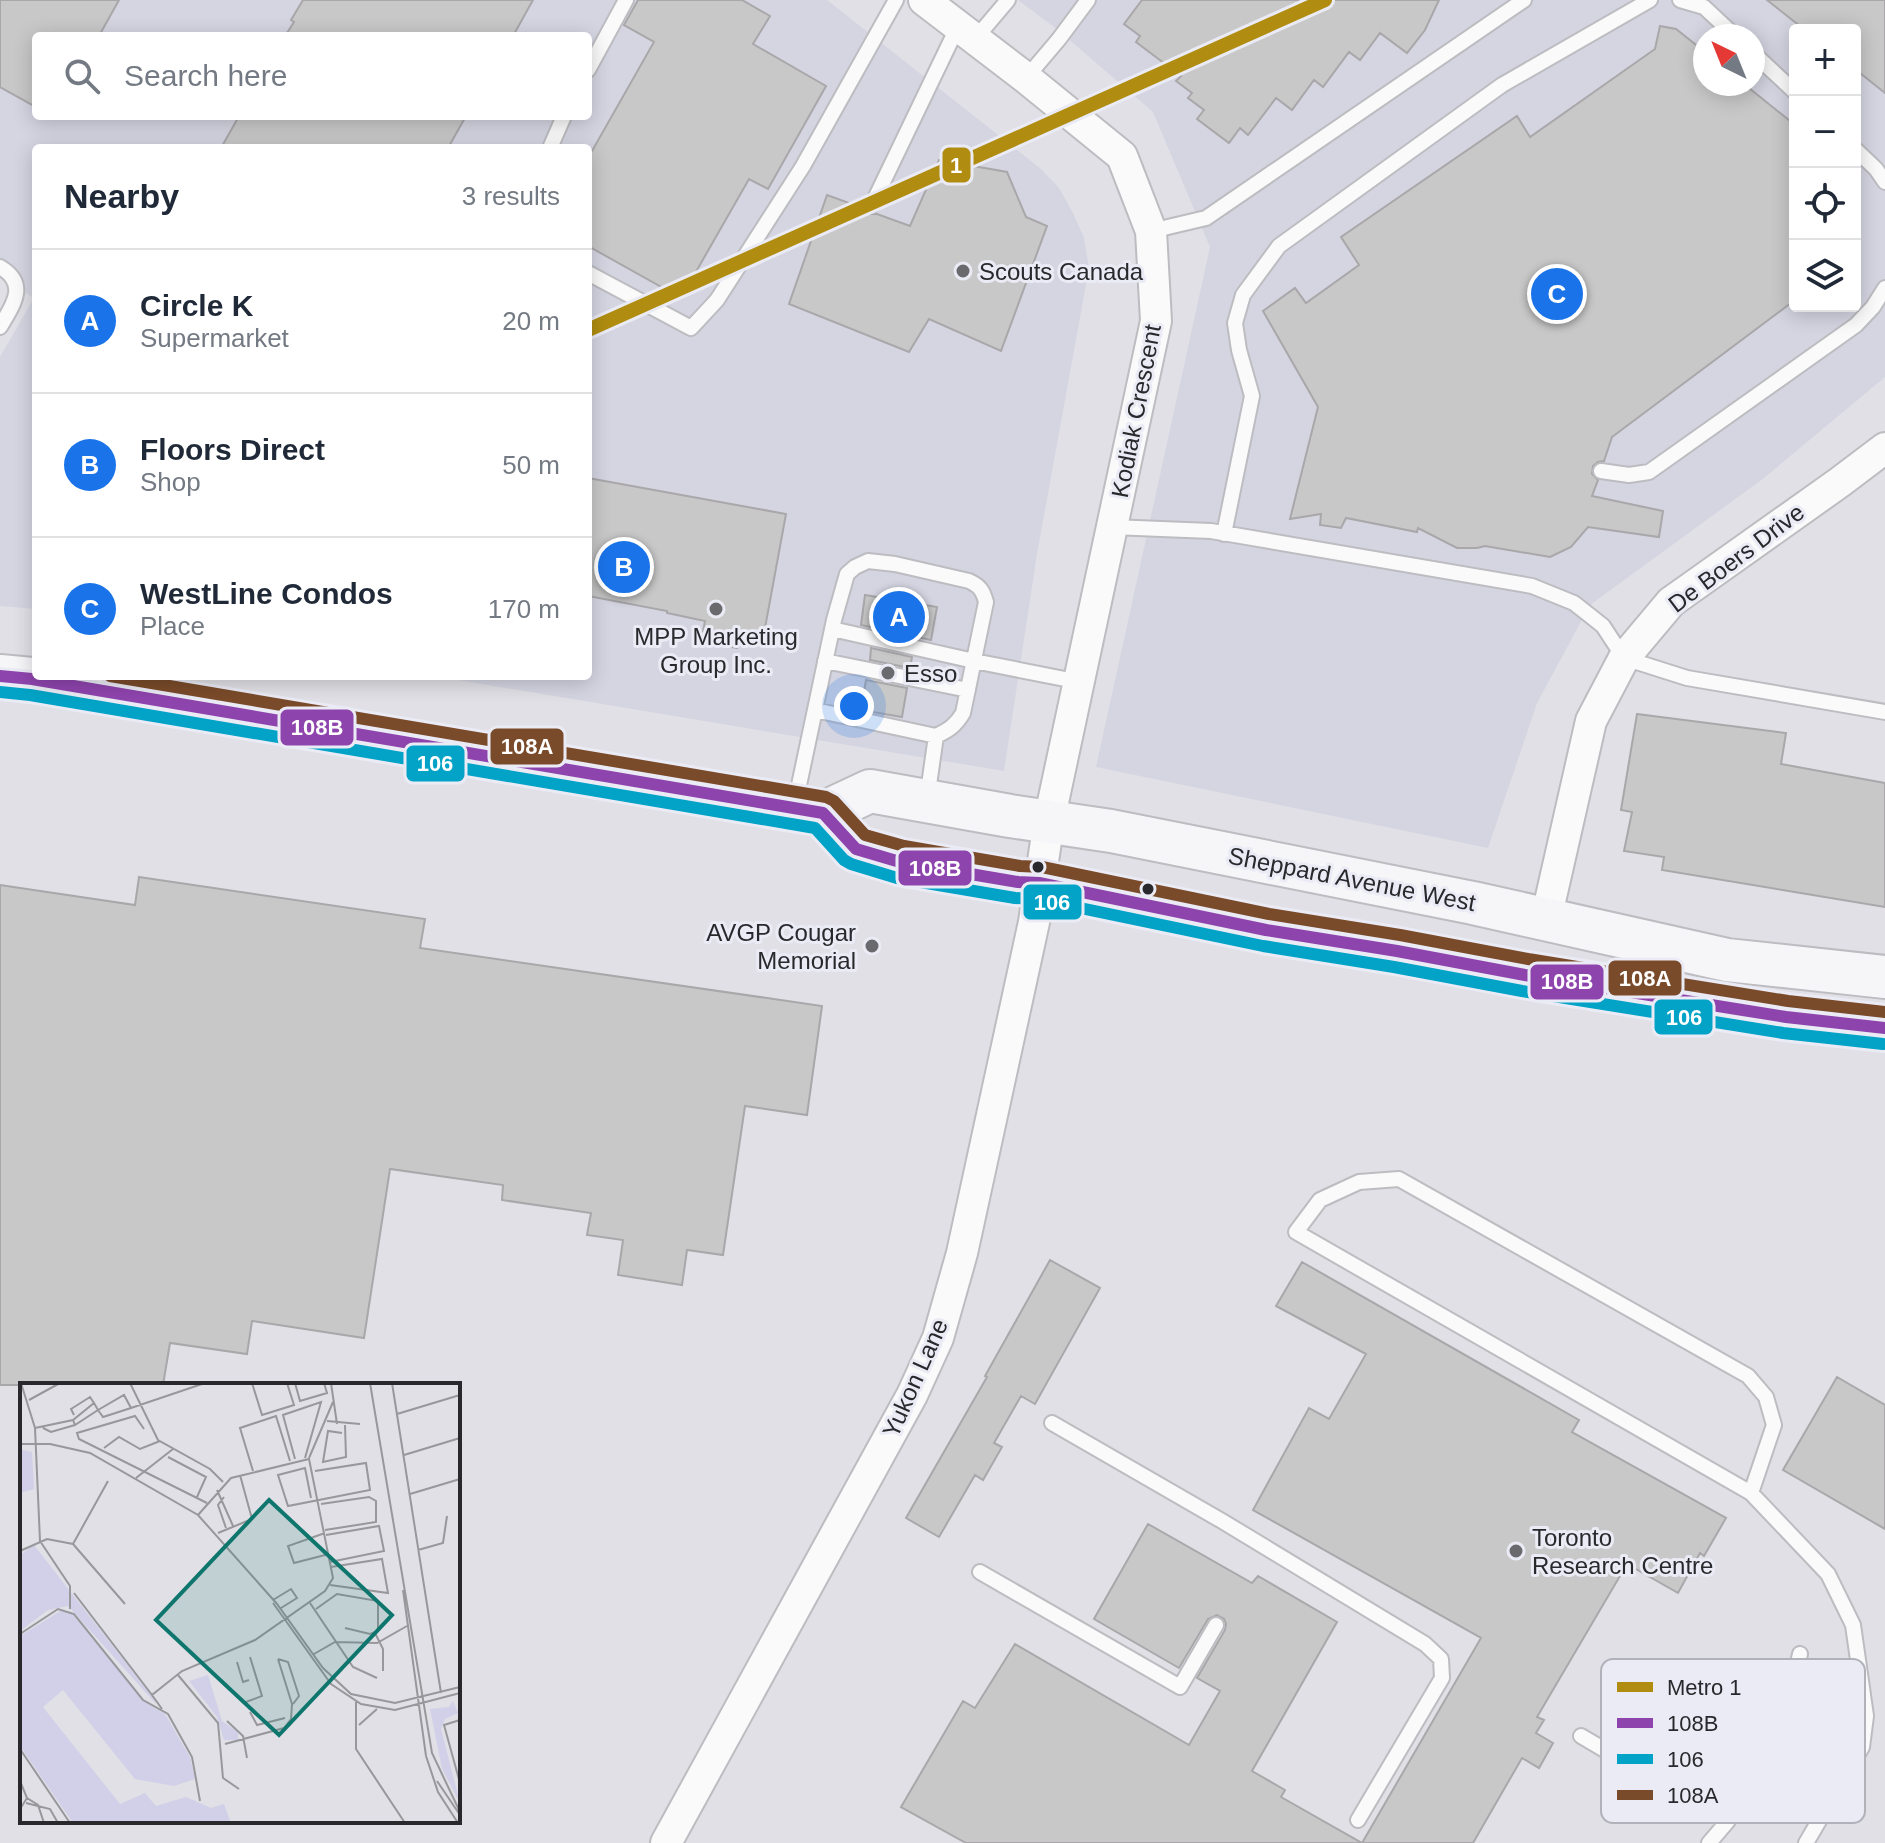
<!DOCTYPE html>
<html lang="en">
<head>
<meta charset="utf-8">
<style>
  body { margin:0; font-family:Helvetica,sans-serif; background:#f2f2f3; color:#1f2937 }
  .controls { position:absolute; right:24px; top:24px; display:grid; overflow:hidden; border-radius:8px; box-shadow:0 4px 20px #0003 }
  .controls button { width:72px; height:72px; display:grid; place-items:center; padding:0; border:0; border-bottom:2px solid #e0e1e3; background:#fff; color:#1f2937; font:40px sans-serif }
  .compass { position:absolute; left:1693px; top:24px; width:72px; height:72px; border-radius:50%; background:#fff; box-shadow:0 4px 20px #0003; rotate:317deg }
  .you { position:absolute; left:854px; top:706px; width:28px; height:28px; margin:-20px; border:6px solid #fff; border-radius:50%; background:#1a73e8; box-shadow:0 0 0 12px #1a73e833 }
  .badge { display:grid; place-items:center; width:52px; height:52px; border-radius:50%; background:#1a73e8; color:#fff; font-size:26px; font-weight:700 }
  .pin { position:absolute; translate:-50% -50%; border:4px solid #fff; box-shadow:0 2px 8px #0006 }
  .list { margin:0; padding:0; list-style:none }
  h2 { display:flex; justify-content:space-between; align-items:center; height:104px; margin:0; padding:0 32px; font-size:34px }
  h2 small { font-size:26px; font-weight:400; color:#747a83 }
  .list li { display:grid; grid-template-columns:52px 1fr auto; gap:24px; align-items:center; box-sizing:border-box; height:144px; padding:0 32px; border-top:2px solid #e0e1e3 }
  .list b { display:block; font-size:30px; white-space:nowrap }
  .list p { margin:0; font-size:26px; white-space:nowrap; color:#747a83 }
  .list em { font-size:26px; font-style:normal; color:#747a83 }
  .icon { flex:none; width:44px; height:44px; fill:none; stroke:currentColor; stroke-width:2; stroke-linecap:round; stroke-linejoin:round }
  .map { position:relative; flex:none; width:1885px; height:1843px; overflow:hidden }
  .search { position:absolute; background:#fff; box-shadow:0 4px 20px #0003; left:32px; top:32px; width:560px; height:88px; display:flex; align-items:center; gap:20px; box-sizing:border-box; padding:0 28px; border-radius:8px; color:#747a83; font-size:30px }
  .panel { position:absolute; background:#fff; box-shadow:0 4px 20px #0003; left:32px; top:144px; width:560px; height:536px; border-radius:8px }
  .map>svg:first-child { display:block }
  .built { fill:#d5d5e2; fill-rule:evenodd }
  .building { fill:#c9c8c9; stroke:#a9a7a9; stroke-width:2 }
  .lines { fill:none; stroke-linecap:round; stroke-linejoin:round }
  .lane-casing { stroke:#bcbcc1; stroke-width:18 }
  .street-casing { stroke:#bcbcc1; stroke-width:34 }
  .secondary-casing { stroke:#bcbcc1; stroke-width:46 }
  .lane { stroke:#fafafb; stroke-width:14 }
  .street { stroke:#fafafb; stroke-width:30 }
  .secondary { stroke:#f6f6f9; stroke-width:42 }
  .bus-1-casing { stroke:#ebebf6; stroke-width:18 }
  .bus-2-casing { stroke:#ebebf6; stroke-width:18 }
  .bus-3-casing { stroke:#ebebf6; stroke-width:18 }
  .bus-1 { stroke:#8e44ad; stroke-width:12 }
  .bus-2 { stroke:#02a3c6; stroke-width:12 }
  .bus-3 { stroke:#7a4b2a; stroke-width:12 }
  .metro-1-casing { stroke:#ebebf6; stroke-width:20 }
  .metro-1 { stroke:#b08d10; stroke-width:14 }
  .poi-dot { fill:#69696e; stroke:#ebebf6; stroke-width:3 }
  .bus-dot { fill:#29292d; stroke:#ebebf6; stroke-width:3 }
  .labels { text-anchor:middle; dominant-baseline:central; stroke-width:6; stroke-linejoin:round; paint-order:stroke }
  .poi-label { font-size:24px; fill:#29292d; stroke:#ebebf6; text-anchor:start }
  .street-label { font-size:24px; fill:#29292d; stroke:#ebebf6 }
  .inset-road { fill:none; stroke:#97979c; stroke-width:2 }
  .view { fill:#0f766e; fill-opacity:0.15; stroke:#0f766e; stroke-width:4 }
  .inset-edge { fill:none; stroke:#29292d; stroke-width:4 }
  .key { fill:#ebebf6; stroke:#b1b1ba; stroke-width:2 }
  .key-label { font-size:22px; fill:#29292d }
  .line-badge { stroke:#ebebf6; stroke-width:3 }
  .badge-label { font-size:22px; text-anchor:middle; font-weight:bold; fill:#fff }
</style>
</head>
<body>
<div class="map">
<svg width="1885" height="1843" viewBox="0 0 1885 1843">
  <rect width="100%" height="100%" fill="#e0e0e6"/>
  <path class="built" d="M0,0H827L1041,169L1059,188L1073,213L1084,238L1089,268L1037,554L1004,771L434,676H588V148H36V609L0,606V357L34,298L0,277ZM36,36H588V116H36Z
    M1018,0H1885V377L1764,478L1590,605L1537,703L1488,848L1096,767L1210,247L1153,112L1058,30ZM1795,30H1855V306H1795ZM1705,36H1753V84H1705Z"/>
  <path class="building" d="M0,0H119L99,36H36V107L0,87Z
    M303,0H533L513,36H285L294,22L291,20Z
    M638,0H742L770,16L753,44L826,86L768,189L749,179L681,298L588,246V158L654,42L624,25Z
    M1142,0H1439L1425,30L1407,53L1380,33L1360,60L1349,52L1323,87L1314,80L1292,110L1276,98L1248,135L1240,128L1229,143L1197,119L1204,110L1188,98L1192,93L1176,81L1181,76L1136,42L1140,36L1124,24Z
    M1767,0H1885V93L1855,69V30H1805Z
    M1660,26L1676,29L1705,52V84H1744L1795,125V300L1612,437L1604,461L1598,462L1593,466L1592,474L1598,480L1592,496L1663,511L1659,537L1588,527L1571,547L1550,557L1485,546L1477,548H1457L1418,528L1417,532L1346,518L1341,528L1320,525L1321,514L1290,519L1318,407L1263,311L1295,288L1306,303L1359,265L1341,237L1517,116L1530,137L1655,49Z
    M239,116H466L448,148H221Z
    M939,160L1007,172L1026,217L1047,226L1001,351L929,319L909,352L789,304L827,195L863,208L868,214H877L910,226Z
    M588,478L786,514L765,628L737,648L701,642L705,621L667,613V611L588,596Z
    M865,595L937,607L931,640L861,625Z
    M871,648L912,657L910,668L870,660Z
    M866,680L907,688L902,717L861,710Z
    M1637,714L1786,733L1781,764L1885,783V907L1662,870L1664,857L1624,851L1632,812L1621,810Z
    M139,877L425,919L420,948L822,1006L807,1115L745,1106L723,1255L687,1250L682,1285L618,1275L623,1240L587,1235L591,1213L502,1200L503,1185L390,1169L364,1338L252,1321L247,1354L170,1343L163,1385H0V885L135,905Z
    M1050,1260L1100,1288L1035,1404L1021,1396L994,1443L1002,1447L983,1480L975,1475L939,1537L906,1518L987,1377L985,1376Z
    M1302,1262L1579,1420L1572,1432L1726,1518L1704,1556L1700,1553L1678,1593L1627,1564L1537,1717L1544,1720L1536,1733L1553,1743L1539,1768L1522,1758L1473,1843H1362L1481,1638L1253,1510L1309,1408L1329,1419L1366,1354L1276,1306Z
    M1837,1377L1885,1405V1529L1783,1470Z
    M1148,1524L1252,1583L1258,1576L1337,1622L1252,1771L1285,1790L1281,1797L1362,1843H966L901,1807L963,1701L975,1708L1015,1644L1189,1745L1220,1691L1197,1678L1225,1630L1226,1624L1224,1619L1217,1615L1208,1619L1179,1668L1094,1619Z"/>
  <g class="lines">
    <defs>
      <path id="lane" d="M1680,0L1704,7L1735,36
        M975,39L1008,0
        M1753,53L1795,92
        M588,70L626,0
        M1026,78L1059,39L1088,0
        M550,148L564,116
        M1855,149L1876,169L1885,182
        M872,205L958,26
        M1151,231L1206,218L1524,0
        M0,267C29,284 13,305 0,327
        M588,273L691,328L717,300L803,166L896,0
        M1601,471L1629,475L1649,472L1856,325L1873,307L1885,288
        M1112,527L1211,531L1532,586L1574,603L1593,618L1603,626L1624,658L1687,678L1885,712
        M1224,534L1252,396L1239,350L1235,323L1243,295L1279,246L1502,85L1650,0
        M832,629L974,661L1080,682
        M825,661L968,690
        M927,799L936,736
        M795,804L834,620L847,574L855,567L868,561L895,564L969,581C980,586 983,591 986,602L963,713C956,725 949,730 936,736L815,710
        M1052,1423L1222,1521L1425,1644L1441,1659L1442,1678L1358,1820
        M1751,1493L1774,1425L1766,1397L1748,1376L1399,1179L1359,1182L1320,1200L1296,1232L1751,1493L1828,1574L1853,1625L1866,1716L1862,1747L1806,1843
        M980,1572L1180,1687L1216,1625
        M1581,1736L1727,1822
        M1709,1843L1727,1822L1780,1741L1800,1654"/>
      <path id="street" d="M1546,919L1591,721L1624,658L1671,602L1840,482L1885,448
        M666,1843L912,1395L938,1338L962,1253L1034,922L1049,821L1156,321L1151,231L1122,156L1026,78L924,0"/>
      <path id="secondary" d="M0,676L32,679L823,813L870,791L1010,816L1111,831L1473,903L1727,960L1885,977
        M823,813L856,849L900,862L1018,882L1039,883L1142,903L1266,930L1397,951L1525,975L1786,1017L1885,1028"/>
    </defs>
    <use href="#lane" class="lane-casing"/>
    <use href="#street" class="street-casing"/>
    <use href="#secondary" class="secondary-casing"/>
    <use href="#lane" class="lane"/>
    <use href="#street" class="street"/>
    <use href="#secondary" class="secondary"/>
    <defs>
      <path id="bus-1" d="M0,676L32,679L823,813L856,849L900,862L1018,882L1039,883L1266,930L1397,951L1525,975L1786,1017L1885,1028"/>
      <path id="bus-2" d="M0,692L30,695L815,828L844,860L851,864L897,878L1015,898L1037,899L1263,946L1394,967L1522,991L1783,1033L1883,1044"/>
      <path id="bus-3" d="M110,676L826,797L834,801L865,835L904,846L1020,866L1042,867L1269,914L1400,935L1528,959L1788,1001L1885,1012"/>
    </defs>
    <use href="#bus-1" class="bus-1-casing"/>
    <use href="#bus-2" class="bus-2-casing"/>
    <use href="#bus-3" class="bus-3-casing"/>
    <use href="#bus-1" class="bus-1"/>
    <use href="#bus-2" class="bus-2"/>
    <use href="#bus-3" class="bus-3"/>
    <defs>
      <path id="metro-1" d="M588,330L1325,0"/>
    </defs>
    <use href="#metro-1" class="metro-1-casing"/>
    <use href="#metro-1" class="metro-1"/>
  </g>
  <g class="poi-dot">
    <circle cx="963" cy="271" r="8"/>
    <circle cx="716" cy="609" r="8"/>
    <circle cx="888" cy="673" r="8"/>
    <circle cx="872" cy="946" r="8"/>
    <circle cx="1516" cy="1551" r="8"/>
  </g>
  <g class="bus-dot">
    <circle cx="1038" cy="867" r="7"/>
    <circle cx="1148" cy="889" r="7"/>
  </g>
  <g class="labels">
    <g class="poi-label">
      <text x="979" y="271">Scouts Canada</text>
      <text x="716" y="636" text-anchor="middle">MPP Marketing<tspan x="716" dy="28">Group Inc.</tspan></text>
      <text x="904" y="673">Esso</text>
      <text x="856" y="932" text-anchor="end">AVGP Cougar<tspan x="856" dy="28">Memorial</tspan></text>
      <text x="1532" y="1537">Toronto<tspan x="1532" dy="28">Research Centre</tspan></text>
    </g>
    <g class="street-label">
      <text transform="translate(1136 411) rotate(-79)">Kodiak Crescent</text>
      <text transform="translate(1736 558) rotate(-37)">De Boers Drive</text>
      <text transform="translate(1352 879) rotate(11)">Sheppard Avenue West</text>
      <text transform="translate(915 1378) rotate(-66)">Yukon Lane</text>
    </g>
  </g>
  <g transform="translate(20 1383)">
    <rect width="440" height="440" fill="#e0e0e6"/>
    <path d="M0,66L12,69L14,106L0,110ZM14,162L134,316L136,321L48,223L28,227L0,248V172ZM42,227L51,229L123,318L145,331L170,374L175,396L154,403L115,396L43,307L23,324L100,421L125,410L136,423L166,414L191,425L204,421L211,440H53L0,363V253ZM188,292L202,338L218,349V357H204L197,334L169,298ZM433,318L438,330L425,336L421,346L440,420L422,386L410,326L429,324Z" fill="#d1d0e8"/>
    <path class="inset-road" d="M1,0L15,45L20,158L50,203V226M110,0L138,57L190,86L203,99M232,0L242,32L274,22L267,0M275,0L280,18L307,10L304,0M311,0L317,41M350,0L412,370L440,429M372,0L421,310M9,17L40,0M377,31L440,12M54,32L51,26L70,14L74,20M53,37L55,42L78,27L83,34L111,25M307,38L340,41M15,45L53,37L74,20L78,27L104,12L111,25L185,0M23,45L31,49L55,42M124,46L115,33L57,50L59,56L187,120M322,50L308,48L303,79L326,74L325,42M0,61H30L70,70L178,132L257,221L303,285L331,311L375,320L440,304M84,65L99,54L120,66L140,58M384,72L440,55M148,74L186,94L177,114M289,75L313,19M275,76L263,32L301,19L285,75M233,88L220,45L256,33L270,78M116,95L153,66M197,107L213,143M390,111L440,96M204,114L198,122L206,145M291,115L285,85L258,92L268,123L350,107L346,80L295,88M301,121L349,114L356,118V139L305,147M198,150L232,136L220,92M305,150L268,163L274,180L309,171M306,152L359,143L364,168L310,179M53,161L88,98M398,167L423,160L427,133M0,168L27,156L53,161L105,221M310,202L368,210L362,176L311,184M383,207L406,373L418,409L438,440M54,210L132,312M253,217L271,206L277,215L261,225M253,220L311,301L341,321L375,327L440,310M290,220L333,284L357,295M296,226L317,211L358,218V248L350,251L325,245M355,250L363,266V288M0,251L38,226L54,231L123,317L148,331L172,374L180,418M294,271L315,259L357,260L387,243M258,276L268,279L279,313L273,321M217,279L223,299L229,297M158,292L198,340L203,395L219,406M226,319L242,313L230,274M336,319V366L385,440M142,326L132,312L162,288L235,257L305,208L313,195L289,76L211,95L178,132M230,329L237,342L265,335M440,337L424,342L440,400M207,338L223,353L227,375M339,342L357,326M205,361L264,345L271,336L272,321L258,276M0,366L50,440M0,398L7,415L0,426M417,398L440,432M7,415L18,422L24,440M6,420L30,426L38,440"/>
    <path class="view" d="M249,117L372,232L259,352L136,237Z"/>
    <rect width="440" height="440" class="inset-edge"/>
  </g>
  <rect x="1601" y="1659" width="264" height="164" rx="12" class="key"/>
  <rect x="1617" y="1682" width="36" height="10" fill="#b08d10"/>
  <rect x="1617" y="1718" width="36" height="10" fill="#8e44ad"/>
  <rect x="1617" y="1754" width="36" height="10" fill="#02a3c6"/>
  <rect x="1617" y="1790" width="36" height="10" fill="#7a4b2a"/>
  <g class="key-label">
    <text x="1667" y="1695">Metro 1</text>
    <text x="1667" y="1731">108B</text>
    <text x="1667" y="1767">106</text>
    <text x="1667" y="1803">108A</text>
  </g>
  <g class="line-badge">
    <rect x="941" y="146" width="31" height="38" rx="8" fill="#b08d10"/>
    <rect x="279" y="708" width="76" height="39" rx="8" fill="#8e44ad"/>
    <rect x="489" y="727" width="76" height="39" rx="8" fill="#7a4b2a"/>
    <rect x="405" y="744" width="61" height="39" rx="8" fill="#02a3c6"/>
    <rect x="897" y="849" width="76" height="38" rx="8" fill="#8e44ad"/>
    <rect x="1022" y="883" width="61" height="38" rx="8" fill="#02a3c6"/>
    <rect x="1607" y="959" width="76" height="38" rx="8" fill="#7a4b2a"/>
    <rect x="1529" y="963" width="76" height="38" rx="8" fill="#8e44ad"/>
    <rect x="1653" y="998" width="61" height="38" rx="8" fill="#02a3c6"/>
  </g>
  <g class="badge-label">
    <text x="956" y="173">1</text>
    <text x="317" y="735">108B</text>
    <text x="527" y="754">108A</text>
    <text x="435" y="771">106</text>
    <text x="935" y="876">108B</text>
    <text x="1052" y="910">106</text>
    <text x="1645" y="986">108A</text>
    <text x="1567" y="989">108B</text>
    <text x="1684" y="1025">106</text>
  </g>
</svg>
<div class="controls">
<button>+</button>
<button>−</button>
<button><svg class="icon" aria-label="locate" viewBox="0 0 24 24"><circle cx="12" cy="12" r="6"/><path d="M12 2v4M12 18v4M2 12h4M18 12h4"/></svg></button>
<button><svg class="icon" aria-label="layers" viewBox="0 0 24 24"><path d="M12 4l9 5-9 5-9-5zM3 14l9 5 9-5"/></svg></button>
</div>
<svg class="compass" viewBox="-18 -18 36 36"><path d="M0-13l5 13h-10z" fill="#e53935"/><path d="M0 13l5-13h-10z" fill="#747a83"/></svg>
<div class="you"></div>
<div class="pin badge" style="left:899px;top:617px">A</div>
<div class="pin badge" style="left:624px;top:567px">B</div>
<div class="pin badge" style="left:1557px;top:294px">C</div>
<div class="search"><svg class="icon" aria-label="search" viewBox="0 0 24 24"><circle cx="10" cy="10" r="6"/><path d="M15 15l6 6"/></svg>Search here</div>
<section class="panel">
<h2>Nearby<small>3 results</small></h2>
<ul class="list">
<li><span class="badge">A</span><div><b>Circle K</b><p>Supermarket</p></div><em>20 m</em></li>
<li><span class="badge">B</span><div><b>Floors Direct</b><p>Shop</p></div><em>50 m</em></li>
<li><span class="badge">C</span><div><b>WestLine Condos</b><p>Place</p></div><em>170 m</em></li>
</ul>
</section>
</div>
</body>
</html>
